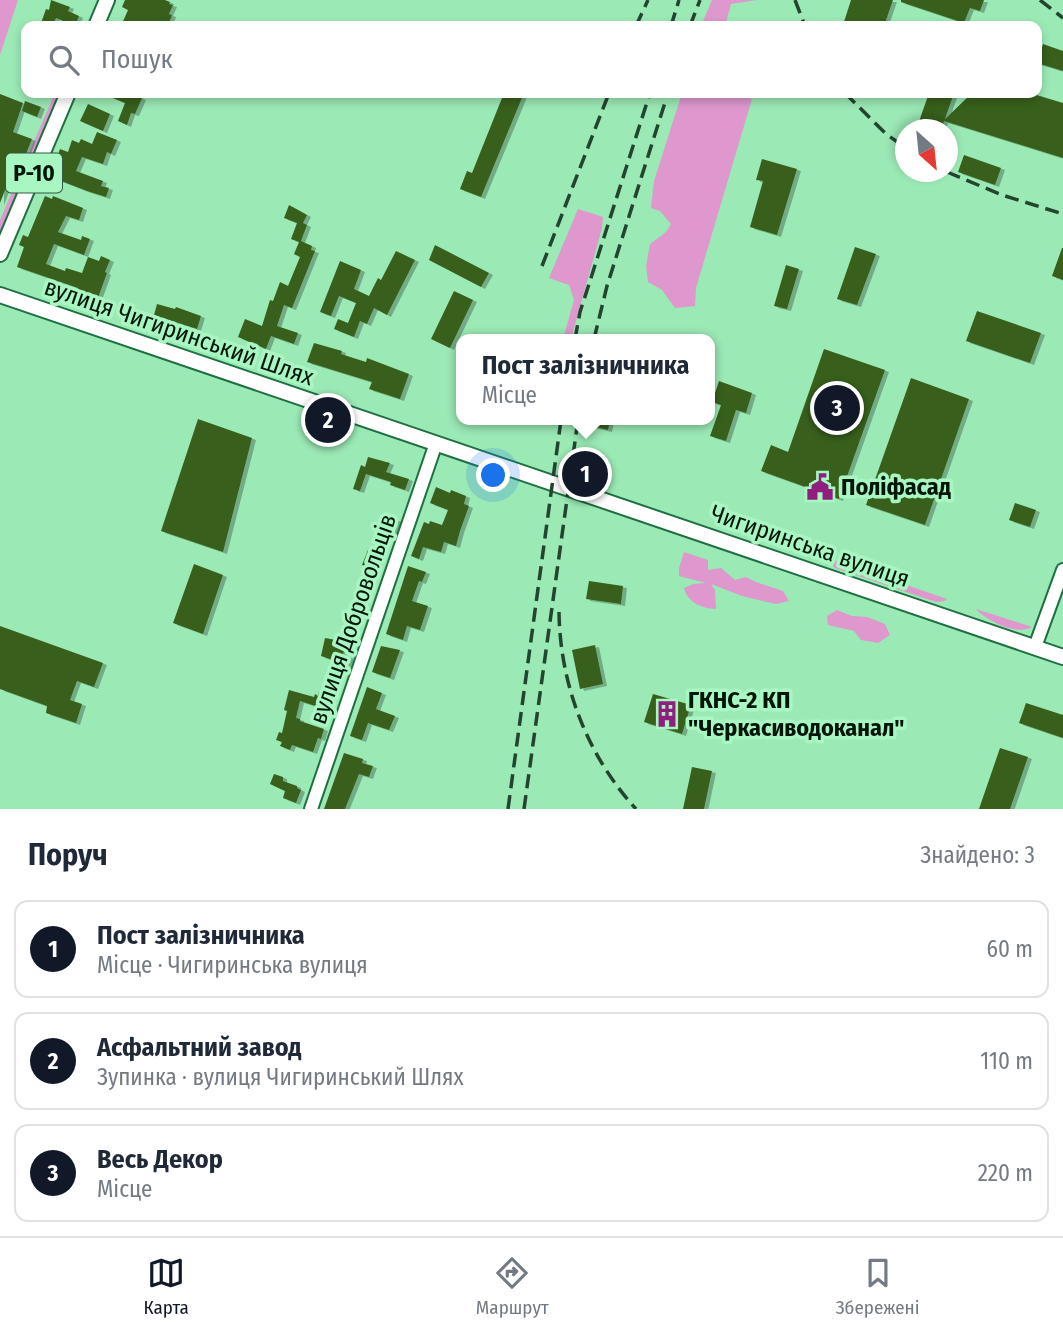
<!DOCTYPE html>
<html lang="uk">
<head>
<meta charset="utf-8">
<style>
  body { margin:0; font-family:"Fira Sans Condensed",sans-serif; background:#f2f2f3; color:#1f2937 }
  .compass { position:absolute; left:895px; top:119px; width:63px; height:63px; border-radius:50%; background:#fff; box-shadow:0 4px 10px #0003; rotate:153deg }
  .you { position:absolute; left:494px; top:476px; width:24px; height:24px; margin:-18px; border:5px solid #fff; border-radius:50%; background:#1a73e8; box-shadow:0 0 0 10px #1a73e833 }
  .badge { display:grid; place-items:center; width:46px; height:46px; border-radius:50%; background:#111827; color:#fff; font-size:23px; font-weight:700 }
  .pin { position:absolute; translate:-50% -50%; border:4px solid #fff; box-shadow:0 2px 7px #0006 }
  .popup { position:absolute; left:456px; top:334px; width:259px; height:91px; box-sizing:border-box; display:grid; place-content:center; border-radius:14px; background:#fff; filter:drop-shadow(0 2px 5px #0005); font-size:23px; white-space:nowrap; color:#747a83 }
  .popup b { font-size:26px; color:#1f2937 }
  .popup::after { content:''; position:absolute; left:50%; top:100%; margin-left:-14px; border:14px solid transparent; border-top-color:#fff }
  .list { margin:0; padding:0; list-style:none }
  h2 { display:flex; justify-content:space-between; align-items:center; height:91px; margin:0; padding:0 28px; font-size:30px }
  h2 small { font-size:23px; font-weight:400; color:#747a83 }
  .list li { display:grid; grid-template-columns:46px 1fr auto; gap:21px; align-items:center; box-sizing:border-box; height:98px; margin:0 14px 14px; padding:0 14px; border:2px solid #e0e1e3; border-radius:14px }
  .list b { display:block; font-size:26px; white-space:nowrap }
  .list p { margin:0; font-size:23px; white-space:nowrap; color:#747a83 }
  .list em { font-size:23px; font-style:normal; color:#747a83 }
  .icon { flex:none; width:38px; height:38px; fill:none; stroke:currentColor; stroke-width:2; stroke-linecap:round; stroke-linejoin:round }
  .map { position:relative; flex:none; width:1063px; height:809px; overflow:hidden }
  .search { position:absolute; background:#fff; box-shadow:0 4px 10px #0003; left:21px; right:21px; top:21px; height:77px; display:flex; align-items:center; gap:18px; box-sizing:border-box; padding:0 24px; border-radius:14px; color:#747a83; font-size:26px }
  .sheet { height:427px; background:#fff }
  nav { display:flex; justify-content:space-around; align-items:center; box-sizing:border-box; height:98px; border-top:2px solid #e0e1e3; background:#fff; font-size:19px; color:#747a83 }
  nav a { display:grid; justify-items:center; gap:4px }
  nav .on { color:#111827 }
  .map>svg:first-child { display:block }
  .green { fill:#de98ce }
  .building { fill:#39601d; filter:url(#shadow) }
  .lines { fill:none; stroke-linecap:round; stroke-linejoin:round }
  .minor-casing { stroke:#1e6f42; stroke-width:16 }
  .major-casing { stroke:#1e6f42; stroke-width:18 }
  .minor { stroke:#fff; stroke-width:12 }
  .major { stroke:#fff; stroke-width:14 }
  .rail { stroke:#23452e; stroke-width:3.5; stroke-dasharray:14 7; stroke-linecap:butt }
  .labels { text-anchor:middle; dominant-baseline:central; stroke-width:7; stroke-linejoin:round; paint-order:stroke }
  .shield { fill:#a8f6c2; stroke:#335940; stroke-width:2 }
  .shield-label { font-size:23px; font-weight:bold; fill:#011608 }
  .street-label { font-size:24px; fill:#011608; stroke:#a8f6c2 }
  .poi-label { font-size:24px; font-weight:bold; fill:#011608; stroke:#a8f6c2; text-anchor:start }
</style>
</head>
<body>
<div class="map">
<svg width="1063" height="809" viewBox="0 0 1063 809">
  <defs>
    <filter id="shadow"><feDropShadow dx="4" dy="2" stdDeviation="0" flood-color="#0004"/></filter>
  </defs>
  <rect width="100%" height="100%" fill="#9be9b5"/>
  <path class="green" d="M0,0H18L0,55Z
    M712,0H757L731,4L725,26H701Z
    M55,93H61L0,237V220Z
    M682,93H733L752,99L696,288L695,306L675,308L662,290L648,282L646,266L650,244L666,232L671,224L660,211L651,208L654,181Z
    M578,209L603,217L602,228L571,339H563L574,300L569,285L549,278Z
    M684,552L708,560V570L721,568L735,580L746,577L756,582L783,591L789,601L776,604L742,596L711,584L715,590L716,609C701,608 688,603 684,588L693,584L706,583L679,576V568Z
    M828,558L947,599L944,601L936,602L835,568L830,562Z
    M976,609L1032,627C1017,636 987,621 976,609Z
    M837,610L852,616L867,617L885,624L890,635L878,643L861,640L854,631L828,625L827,616Z"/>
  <path class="building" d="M51,0L70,7L68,11L79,16L75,26L56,18L52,26H40L46,9L49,10Z
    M125,0H165L170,2L169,4L173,5L169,14L172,15L168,26H121L128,10L122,7Z
    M851,0H893L884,26H848L843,25Z
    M901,0H984L980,11L970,8L964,23L901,2Z
    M1043,44L1063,51V71L1037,63Z
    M101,93H131L142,98L135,114L131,113L127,125L118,121L125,103Z
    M504,93H524L481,197L460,189L467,171L472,173Z
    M929,93H954L945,119L972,93H1030L1063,103V158L944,121L941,130H916Z
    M0,94L23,103L13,132L32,139L15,181L12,187L7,185L0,203Z
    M25,101L41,107L37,117L22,111Z
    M88,104L110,114L103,131L80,121Z
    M97,132L117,140L111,154L107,152L103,164L82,157L76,171L103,181L101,186L109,188L106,197L87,191L56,179L61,165L55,163L60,149L68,152L72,140L79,143L81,139L92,144Z
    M964,155L1001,168L995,185L958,172Z
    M762,159L797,169L777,235L750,227L763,181L756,180Z
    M45,196L52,199L53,196L83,208L79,220L66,216L58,232L81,240L82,236L90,239L84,255L54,244L46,264L65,271L66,268L82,273L88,257L99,261L101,256L110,260L105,272L107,273L98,298L77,291L78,288L17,267L24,247L19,245L23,235L28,237Z
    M289,205L307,215L303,223L307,225L301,241L312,246L311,250L315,251L292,308L284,305L277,326L298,333L294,344L271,336L266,349L238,337L245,319L262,326L270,300L273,301L280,282L288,286L300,257L294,254L299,242L291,239L297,223L284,218Z
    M435,245L489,273L481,287L429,260Z
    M855,247L876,254L857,305L837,299Z
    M1062,248H1063V280L1052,276Z
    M396,251L415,260L387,315L374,308L367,324L360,321L354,337L334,329L338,319L348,323L356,303L339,296L331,316L320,312L340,261L361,270L354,289L369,296L378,278L381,280Z
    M786,265L799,269L787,309L774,306Z
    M454,291L473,300L450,348L431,339Z
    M157,304L175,309L176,307L201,316L197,329L154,315Z
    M977,311L1041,333L1030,363L966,341Z
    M314,343L342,351L341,354L366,362L367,358L409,374L400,399L369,389L372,382L307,362Z
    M824,349L885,370L839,499L761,471L771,445L788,452Z
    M911,378L969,399L925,525L866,505Z
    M719,381L752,393L746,413L736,410L726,441L710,436L721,405L712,402Z
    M198,419L252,438L223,552L161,531Z
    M578,420H610L608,430L578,423Z
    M368,457L390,463L386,472L409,479L405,490L390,485L391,482L366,474L360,491L353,489L361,465L365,467Z
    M436,487L450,493L451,490L466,496L464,504L469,506L460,531L456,546L444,542L441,552L423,547L419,559L411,556L424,522L429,524L430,521L442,525L448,510L430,503Z
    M1015,503L1036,510L1030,527L1009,520Z
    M386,516L398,520L393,535L381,531Z
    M368,550L382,554L376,570L362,565Z
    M194,564L223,575L203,634L173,623Z
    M408,566L426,572L422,582L419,581L412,601L428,606L420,630L407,626L403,640L386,634Z
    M589,581L623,586L621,604L586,599Z
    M0,626L103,663L94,687L77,681L70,700L82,704L76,723L46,713L47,706L0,689Z
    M325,638L347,642L343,654L350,657L347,665L321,656Z
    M595,645L603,684L580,689L572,650Z
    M381,646L400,650L390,678L372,672Z
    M367,687L382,693L376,709L395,716L389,730L368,723L362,740L350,736Z
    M289,690L314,697L315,694L318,696L319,692L332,696L328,710L300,701L296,718L300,719V721L324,729L321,739L318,738L313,752L292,745L290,750L280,746L282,742L276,740L279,732L282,733L287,711L284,710Z
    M653,694L691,705L682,734L644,722Z
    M1026,703L1063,715V738L1019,723Z
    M1000,748L1028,757L1010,809H979Z
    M344,753L363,759L362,763L373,766L369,777L359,774L345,809H324Z
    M692,767L712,771L704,809H683Z
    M274,774L283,777V781L297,786V788L301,790L296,803L283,798L285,791L270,784Z"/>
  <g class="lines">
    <defs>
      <path id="minor" d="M1035,647L1063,570
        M311,809L436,443"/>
      <path id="major" d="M96,26L107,0
        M0,254L68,93
        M0,295L1063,657"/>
    </defs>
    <use href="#minor" class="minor-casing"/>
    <use href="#major" class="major-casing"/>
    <use href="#minor" class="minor"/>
    <use href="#major" class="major"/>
    <path class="rail" d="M795,0L805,26
      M1040,0L1063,18
      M636,26L648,0
      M671,26L679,0
      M690,26L700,0
      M845,93L886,134L906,148
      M947,172L1002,195L1063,214
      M542,266L609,93
      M575,339L580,312L590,281L650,93
      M594,339L607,286L668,93
      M559,612C560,685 587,755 636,809
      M508,809L561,420
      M524,809L578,420"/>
  </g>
  <defs>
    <symbol id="civic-bare" viewBox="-9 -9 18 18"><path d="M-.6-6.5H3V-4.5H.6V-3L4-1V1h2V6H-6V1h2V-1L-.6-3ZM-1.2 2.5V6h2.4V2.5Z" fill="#8f1e7f" stroke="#a8f6c2" stroke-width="2.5" paint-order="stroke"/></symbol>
    <symbol id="building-bare" viewBox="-9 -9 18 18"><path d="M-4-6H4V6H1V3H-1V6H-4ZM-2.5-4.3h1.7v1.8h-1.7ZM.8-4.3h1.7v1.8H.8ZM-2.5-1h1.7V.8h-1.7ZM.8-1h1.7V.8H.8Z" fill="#8f1e7f" stroke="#a8f6c2" stroke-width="2.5" paint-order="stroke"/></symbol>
  </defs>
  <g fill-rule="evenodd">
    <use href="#civic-bare" x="801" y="468" width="38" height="38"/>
    <use href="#building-bare" x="648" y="695" width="38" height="38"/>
  </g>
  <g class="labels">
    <rect class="shield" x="6" y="153.5" width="56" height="39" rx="5"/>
    <g class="shield-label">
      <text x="34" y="173">Р-10</text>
    </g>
    <g class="street-label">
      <text transform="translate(179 332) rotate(19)">вулиця Чигиринський Шлях</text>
      <text transform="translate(810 546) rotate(19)">Чигиринська вулиця</text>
      <text transform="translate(353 619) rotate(-71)">вулиця Добровольців</text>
    </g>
    <g class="poi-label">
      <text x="841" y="487">Поліфасад</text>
      <text x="688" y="700">ГКНС-2 КП<tspan x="688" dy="28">"Черкасиводоканал"</tspan></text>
    </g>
  </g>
</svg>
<svg class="compass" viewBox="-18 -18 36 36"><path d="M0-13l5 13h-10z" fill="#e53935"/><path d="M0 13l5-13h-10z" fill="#747a83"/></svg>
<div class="you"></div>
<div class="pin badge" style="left:585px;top:474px">1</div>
<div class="popup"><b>Пост залізничника</b>Місце</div>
<div class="pin badge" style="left:328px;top:420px">2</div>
<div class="pin badge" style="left:837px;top:408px">3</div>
<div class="search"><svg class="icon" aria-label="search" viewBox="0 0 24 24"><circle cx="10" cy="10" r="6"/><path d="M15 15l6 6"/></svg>Пошук</div>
</div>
<section class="sheet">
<h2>Поруч<small>Знайдено: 3</small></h2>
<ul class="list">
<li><span class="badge">1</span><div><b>Пост залізничника</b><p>Місце · Чигиринська вулиця</p></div><em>60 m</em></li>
<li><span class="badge">2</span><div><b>Асфальтний завод</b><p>Зупинка · вулиця Чигиринський Шлях</p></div><em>110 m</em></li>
<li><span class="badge">3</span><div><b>Весь Декор</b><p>Місце</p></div><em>220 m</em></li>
</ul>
</section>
<nav>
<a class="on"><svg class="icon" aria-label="map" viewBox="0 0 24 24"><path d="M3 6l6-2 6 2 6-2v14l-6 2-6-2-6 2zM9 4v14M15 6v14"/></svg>Карта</a>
<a><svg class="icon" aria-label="directions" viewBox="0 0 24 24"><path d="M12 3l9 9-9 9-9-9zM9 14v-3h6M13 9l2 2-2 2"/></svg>Маршрут</a>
<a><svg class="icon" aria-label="saved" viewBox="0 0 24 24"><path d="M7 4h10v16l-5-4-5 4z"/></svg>Збережені</a>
</nav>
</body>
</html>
